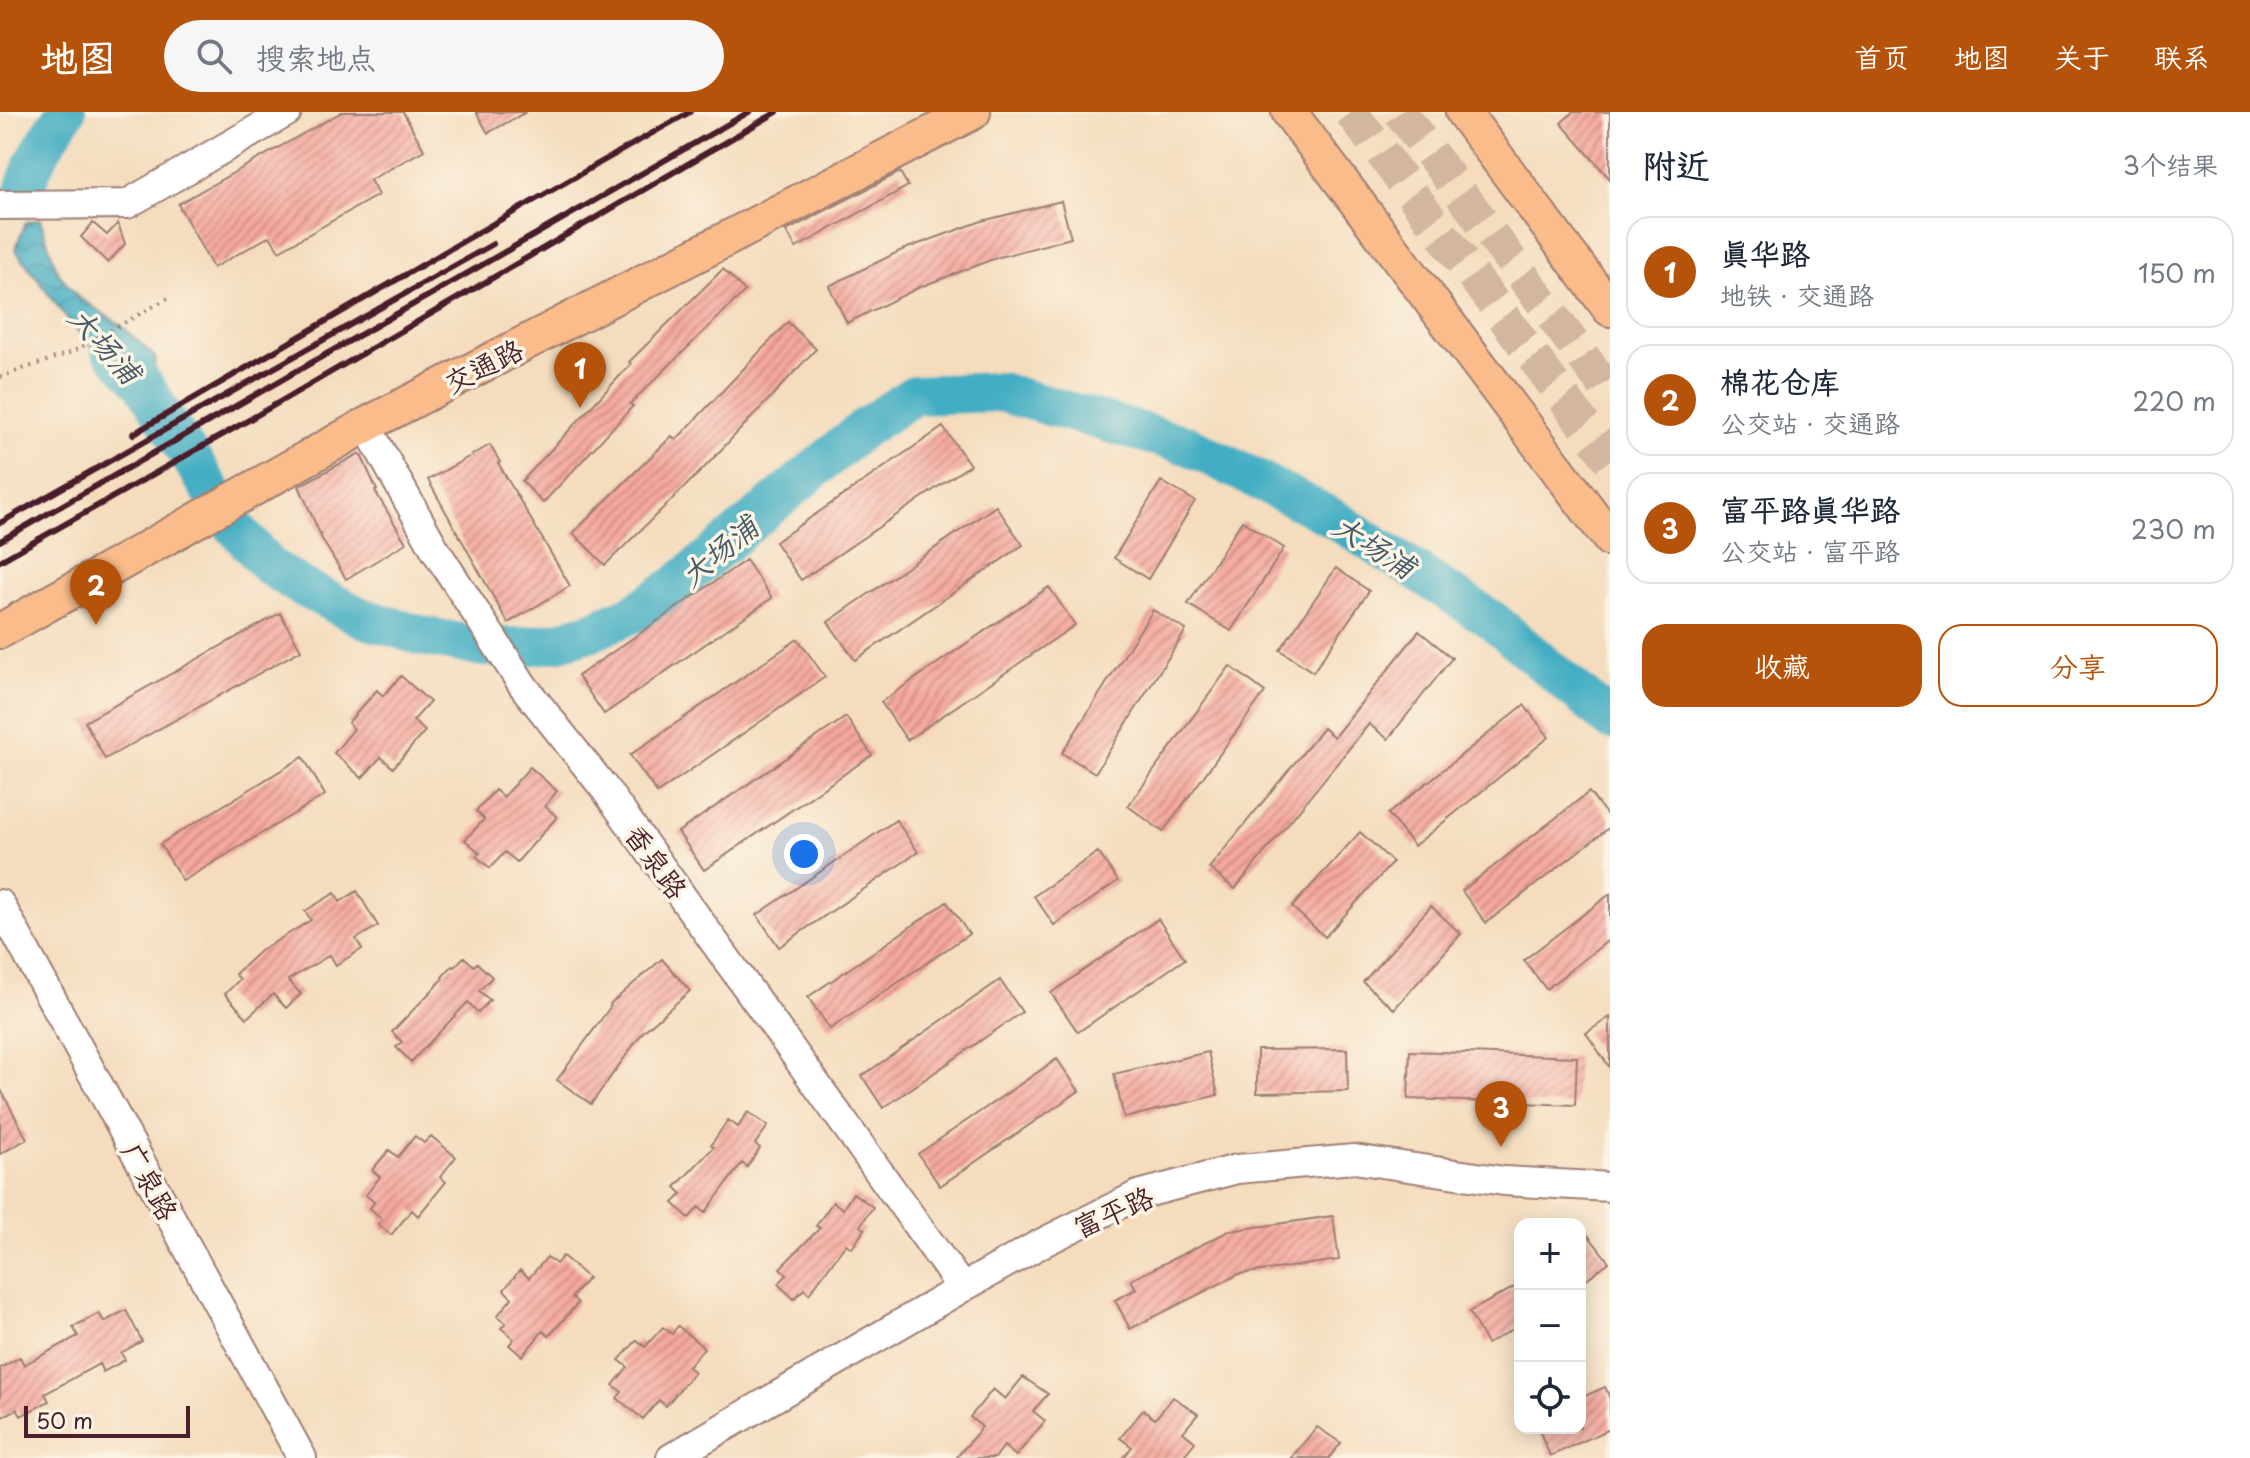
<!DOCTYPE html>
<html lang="zh">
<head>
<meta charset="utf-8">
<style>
  body { margin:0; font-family:"Playpen Sans","LXGW WenKai TC",sans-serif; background:#f6f6f7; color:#1f2937 }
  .controls { position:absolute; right:24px; bottom:24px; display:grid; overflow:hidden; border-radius:16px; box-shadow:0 4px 20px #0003 }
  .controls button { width:72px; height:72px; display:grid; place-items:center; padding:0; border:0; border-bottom:2px solid #e0e1e3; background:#fff; color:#1f2937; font:40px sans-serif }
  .scale { position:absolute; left:24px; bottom:20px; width:166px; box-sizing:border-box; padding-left:8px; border:4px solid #4a1f2b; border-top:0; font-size:22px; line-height:28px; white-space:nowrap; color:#4a1f2b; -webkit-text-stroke:6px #fcf5e5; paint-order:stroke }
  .you { position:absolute; left:804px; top:742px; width:28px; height:28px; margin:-20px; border:6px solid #fff; border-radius:50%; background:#1a73e8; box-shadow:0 0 0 12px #1a73e833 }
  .badge { display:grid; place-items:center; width:52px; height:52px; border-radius:50%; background:#b45309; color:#fff; font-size:26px; font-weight:700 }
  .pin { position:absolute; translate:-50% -66px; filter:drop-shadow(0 2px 4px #0008) }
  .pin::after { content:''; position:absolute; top:42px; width:28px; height:24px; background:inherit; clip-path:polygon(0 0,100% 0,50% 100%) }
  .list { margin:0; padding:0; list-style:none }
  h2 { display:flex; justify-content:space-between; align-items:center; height:104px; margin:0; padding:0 32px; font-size:34px }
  h2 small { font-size:26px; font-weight:400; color:#747a83 }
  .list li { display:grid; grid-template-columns:52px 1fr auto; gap:24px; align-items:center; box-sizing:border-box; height:112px; margin:0 16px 16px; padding:0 16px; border:2px solid #e0e1e3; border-radius:24px }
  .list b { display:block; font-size:30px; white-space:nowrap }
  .list p { margin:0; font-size:26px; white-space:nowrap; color:#747a83 }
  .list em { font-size:26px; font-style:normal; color:#747a83 }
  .actions { display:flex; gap:16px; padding:24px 32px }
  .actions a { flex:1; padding:18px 0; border:2px solid #b45309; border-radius:24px; text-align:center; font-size:28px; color:#b45309 }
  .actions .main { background:#b45309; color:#fff }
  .icon { flex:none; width:44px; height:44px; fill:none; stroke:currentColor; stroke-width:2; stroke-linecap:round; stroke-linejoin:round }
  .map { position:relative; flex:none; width:1610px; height:1346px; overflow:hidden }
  header { display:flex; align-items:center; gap:48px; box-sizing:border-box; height:112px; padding:0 40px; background:#b45309; color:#fff }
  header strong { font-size:38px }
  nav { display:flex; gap:44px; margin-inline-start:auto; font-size:28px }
  .search { width:560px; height:72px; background:#f6f6f7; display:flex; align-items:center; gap:20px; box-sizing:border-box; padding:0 28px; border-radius:44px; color:#747a83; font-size:30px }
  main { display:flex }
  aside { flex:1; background:#fff }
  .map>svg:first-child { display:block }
  .water { fill:url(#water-waves); stroke:#466677; stroke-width:2 }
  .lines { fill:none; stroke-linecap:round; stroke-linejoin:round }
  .river { stroke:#43adc3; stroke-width:40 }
  .building { fill:url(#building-hatch) }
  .major-tunnel { stroke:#d2b6a0; stroke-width:34; stroke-dasharray:34 17; stroke-linecap:butt }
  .minor-casing { stroke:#9f7e74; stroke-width:32 }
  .major-casing { stroke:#9f7e74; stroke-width:38 }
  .path { stroke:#9f7e74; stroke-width:4; stroke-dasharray:2 6; stroke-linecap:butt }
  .minor { stroke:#fff; stroke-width:28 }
  .major { stroke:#f9bc8a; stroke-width:34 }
  .rail { stroke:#4a1f2b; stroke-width:6 }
  .labels { text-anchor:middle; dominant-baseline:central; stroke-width:7; stroke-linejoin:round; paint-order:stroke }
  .street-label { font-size:28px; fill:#4a1f2b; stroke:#fcf5e5 }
  .water-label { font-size:30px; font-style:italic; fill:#475868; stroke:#fcf5e5 }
</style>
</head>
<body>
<header>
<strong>地图</strong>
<div class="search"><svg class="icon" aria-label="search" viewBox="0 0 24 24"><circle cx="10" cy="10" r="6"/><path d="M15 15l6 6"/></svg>搜索地点</div>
<nav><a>首页</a><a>地图</a><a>关于</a><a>联系</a></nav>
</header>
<main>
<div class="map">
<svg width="1610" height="1346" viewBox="0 0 1610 1346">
  <defs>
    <pattern id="water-waves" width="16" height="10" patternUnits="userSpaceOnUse" patternTransform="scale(2)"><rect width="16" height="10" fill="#43adc3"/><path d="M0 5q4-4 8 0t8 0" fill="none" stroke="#3a8c9f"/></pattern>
    <pattern id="building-hatch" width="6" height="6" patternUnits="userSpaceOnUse" patternTransform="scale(2)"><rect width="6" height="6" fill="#f5a89e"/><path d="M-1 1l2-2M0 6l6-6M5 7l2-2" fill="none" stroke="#c88881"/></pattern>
  </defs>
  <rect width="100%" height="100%" fill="#fcf5e5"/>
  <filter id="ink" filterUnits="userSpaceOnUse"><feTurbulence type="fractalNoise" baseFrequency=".0125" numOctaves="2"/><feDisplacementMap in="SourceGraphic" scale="16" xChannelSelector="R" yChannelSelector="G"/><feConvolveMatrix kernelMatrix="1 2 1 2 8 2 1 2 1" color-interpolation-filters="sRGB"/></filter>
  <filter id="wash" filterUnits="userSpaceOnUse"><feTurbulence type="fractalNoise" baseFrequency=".006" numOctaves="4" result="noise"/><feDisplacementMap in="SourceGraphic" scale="32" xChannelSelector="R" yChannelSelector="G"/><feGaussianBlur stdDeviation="1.8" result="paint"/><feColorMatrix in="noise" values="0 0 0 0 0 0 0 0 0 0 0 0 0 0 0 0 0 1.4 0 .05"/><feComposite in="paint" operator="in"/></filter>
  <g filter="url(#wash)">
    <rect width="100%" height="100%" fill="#f4dcbd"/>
    <path class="water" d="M52,0H66L41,37L37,80H16C18,50 36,25 52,0Z
      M40,107L58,161L78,185L121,213L156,246L148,279L114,259L68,208L15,137L26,110Z"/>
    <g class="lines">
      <path class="river" d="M24,79C32,49 49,25 66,0
        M111,237L142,270L234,414L269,454L300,474L363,506L422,524L483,535H521L556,530L593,519L634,501L675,474L864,316L914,283L1000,280L1190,334L1333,406L1492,508L1610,608"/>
    </g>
    <g id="blocks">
      <path class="building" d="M342,0H403L424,38L370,68L378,83L279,139L270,124L213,156L178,92Z
        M476,0H526L488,21Z
        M1573,0H1610V67L1561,11Z
        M900,60L908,74L796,136L786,119Z
        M1061,89L1071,126L996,146L920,175L847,211L829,174L902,138L982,109Z
        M93,111L107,123L118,111L125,132L108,151L81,125Z
        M723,157L745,179L630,292L633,294L543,391L522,369L631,252L629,250Z
        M788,210L816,237L704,356L605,453L573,421L672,324L676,328Z
        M943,315L970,353L801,468L775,430Z
        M490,333L500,350L498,351L570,474L508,511L428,368Z
        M360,341L377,378L375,379L406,431L346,467L323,429L299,374Z
        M1161,369L1195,389L1148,467L1114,446Z
        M996,394L1023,433L855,548L828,510Z
        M1242,409L1284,436L1231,519L1188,492Z
        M746,448L772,486L604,602L578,564Z
        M1336,456L1369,479L1313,560L1280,538Z
        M1049,475L1075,513L907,628L881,590Z
        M1153,498L1186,518L1095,661L1062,641Z
        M280,501L301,538L105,647L85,610Z
        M1419,519L1452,546L1388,627L1369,612L1235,777L1209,756L1323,616L1334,625Z
        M798,527L825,565L657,681L630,643Z
        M1230,554L1265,580L1163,720L1128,694Z
        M401,564L430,590L413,609L425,619L393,656L381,645L362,666L334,641L354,617L348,611L377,578L383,584Z
        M1524,593L1549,625L1414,734L1388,702Z
        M846,605L872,643L704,758L678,720Z
        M303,645L325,683L183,769L160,732Z
        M530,655L557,679L545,694L557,705L517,750L505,740L490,756L476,744L480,741L465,728L484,707L476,699L495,678L503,685Z
        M1589,680L1610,707V715L1486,811L1462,779Z
        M896,708L918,740L779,835L757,803Z
        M1360,720L1393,750L1325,825L1292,795Z
        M1098,740L1118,769L1054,813L1034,784Z
        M357,779L378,814L356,827L362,837L336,853L330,843L288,868L301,882L286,896L273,882L247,906L225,882L240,867L235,862L260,839L311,808L305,799L335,781L340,790Z
        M1610,782V827L1546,877L1524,848Z
        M947,790L969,822L830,917L808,885Z
        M1431,794L1461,822L1394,897L1363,870Z
        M1158,807L1185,847L1078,920L1051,881Z
        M464,845L474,854L477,851L492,865L479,879L490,888L478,901L468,890L411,950L396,935L402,930L392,920L443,867L442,865L452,854L454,855Z
        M662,847L690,879L643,920L591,992L557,968L611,894L610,892Z
        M1000,868L1022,900L883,996L862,964Z
        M1610,905V956L1586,921Z
        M1347,937L1348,979L1257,981V938Z
        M1410,939L1577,945L1575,993L1408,987Z
        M1208,940L1218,983L1124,1006L1114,962Z
        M1057,947L1079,979L940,1074L918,1042Z
        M0,976L27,1027L0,1042Z
        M748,1000L768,1014L755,1032L760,1036L747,1055L742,1051L705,1101L699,1095L689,1106L673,1091L682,1082L675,1075L714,1035L711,1033L728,1008L738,1015Z
        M415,1024L424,1031L431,1024L456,1045L440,1065L446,1070L418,1104L412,1098L391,1123L378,1112L382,1107L370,1096L374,1090L366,1083L380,1065L372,1058L389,1038L398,1045Z
        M853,1081L873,1095L860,1114L865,1117L852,1136L846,1132L809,1182L804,1177L794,1187L778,1172L787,1163L780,1156L820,1116L816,1114L833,1090L843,1097Z
        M1333,1104L1339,1148L1239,1162L1130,1217L1115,1188L1136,1177L1131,1168L1229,1119Z
        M1580,1113L1609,1150L1580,1172Z
        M563,1144L588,1166L572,1185L578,1191L549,1224L543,1219L522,1244L509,1233L514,1227L501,1216L506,1211L497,1204L512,1186L504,1178L520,1158L529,1166L547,1145L556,1152Z
        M1520,1172V1213L1487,1232L1469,1200Z
        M126,1198L142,1229L121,1241L125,1248L103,1260L99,1252L45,1282L49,1289L21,1304L17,1297L0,1306V1256L20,1245L24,1253L78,1224L73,1215L99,1201L104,1210Z
        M678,1214L704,1236L688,1255L694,1260L666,1294L659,1288L643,1307L617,1286L622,1280L613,1273L628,1255L619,1248L637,1228L645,1235L663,1215L672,1222Z
        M1023,1265L1048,1282L1033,1299L1045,1309L1016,1344L1004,1334L995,1346H956L982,1315L970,1305L993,1277L1005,1287Z
        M1605,1275L1610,1286V1317L1550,1344L1538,1316H1580V1286Z
        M1173,1285L1198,1302L1183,1320L1195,1330L1182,1346H1123L1132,1335L1120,1326L1143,1298L1155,1307Z
        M1317,1315L1341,1331L1329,1346H1291Z"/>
    </g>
  </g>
  <g filter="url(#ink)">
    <use href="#blocks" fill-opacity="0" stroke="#9f7e74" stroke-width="2"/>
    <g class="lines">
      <path class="major-tunnel" d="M1351,0L1610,348
        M1400,0L1610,281"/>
      <defs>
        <path id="minor" d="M0,93L127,92L287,0
          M366,313L436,439L524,575L605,677L962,1176
          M0,792L302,1346
          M671,1346L962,1176L1040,1132L1138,1083L1237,1057L1354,1047L1504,1069L1610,1075"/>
        <path id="major" d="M1289,0L1610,427
          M1463,0L1610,197
          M0,519L366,313L973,0"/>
      </defs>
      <use href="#minor" class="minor-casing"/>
      <use href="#major" class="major-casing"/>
      <path class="path" d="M0,265L72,240L172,184"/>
      <use href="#minor" class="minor"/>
      <use href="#major" class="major"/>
      <path class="rail" d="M133,322C318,214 503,104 690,0
        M0,411L493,132
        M0,429L749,0
        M0,449L247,309L777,0"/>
    </g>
  </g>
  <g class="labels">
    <g class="street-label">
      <text transform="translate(483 253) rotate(-27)">交通路</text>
      <text transform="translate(657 749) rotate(54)">香泉路</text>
      <text transform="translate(151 1069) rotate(61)">广泉路</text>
      <text transform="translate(1113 1099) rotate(-24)">富平路</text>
    </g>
    <g class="water-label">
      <text transform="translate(106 232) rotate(48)">大场浦</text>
      <text transform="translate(1375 433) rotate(32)">大场浦</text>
      <text transform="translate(718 438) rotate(-40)">大场浦</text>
    </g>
  </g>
</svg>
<div class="controls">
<button>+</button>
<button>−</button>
<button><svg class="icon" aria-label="locate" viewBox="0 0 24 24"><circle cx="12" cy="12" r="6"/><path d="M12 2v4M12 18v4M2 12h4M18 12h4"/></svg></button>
</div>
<div class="scale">50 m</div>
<div class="you"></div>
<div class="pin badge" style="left:580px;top:296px">1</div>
<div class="pin badge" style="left:96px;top:513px">2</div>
<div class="pin badge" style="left:1501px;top:1035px">3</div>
</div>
<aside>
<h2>附近<small>3个结果</small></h2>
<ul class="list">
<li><span class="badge">1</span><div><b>真华路</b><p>地铁 · 交通路</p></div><em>150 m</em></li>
<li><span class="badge">2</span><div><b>棉花仓库</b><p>公交站 · 交通路</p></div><em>220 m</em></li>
<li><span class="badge">3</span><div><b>富平路真华路</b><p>公交站 · 富平路</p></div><em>230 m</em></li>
</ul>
<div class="actions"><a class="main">收藏</a><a>分享</a></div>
</aside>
</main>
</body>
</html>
